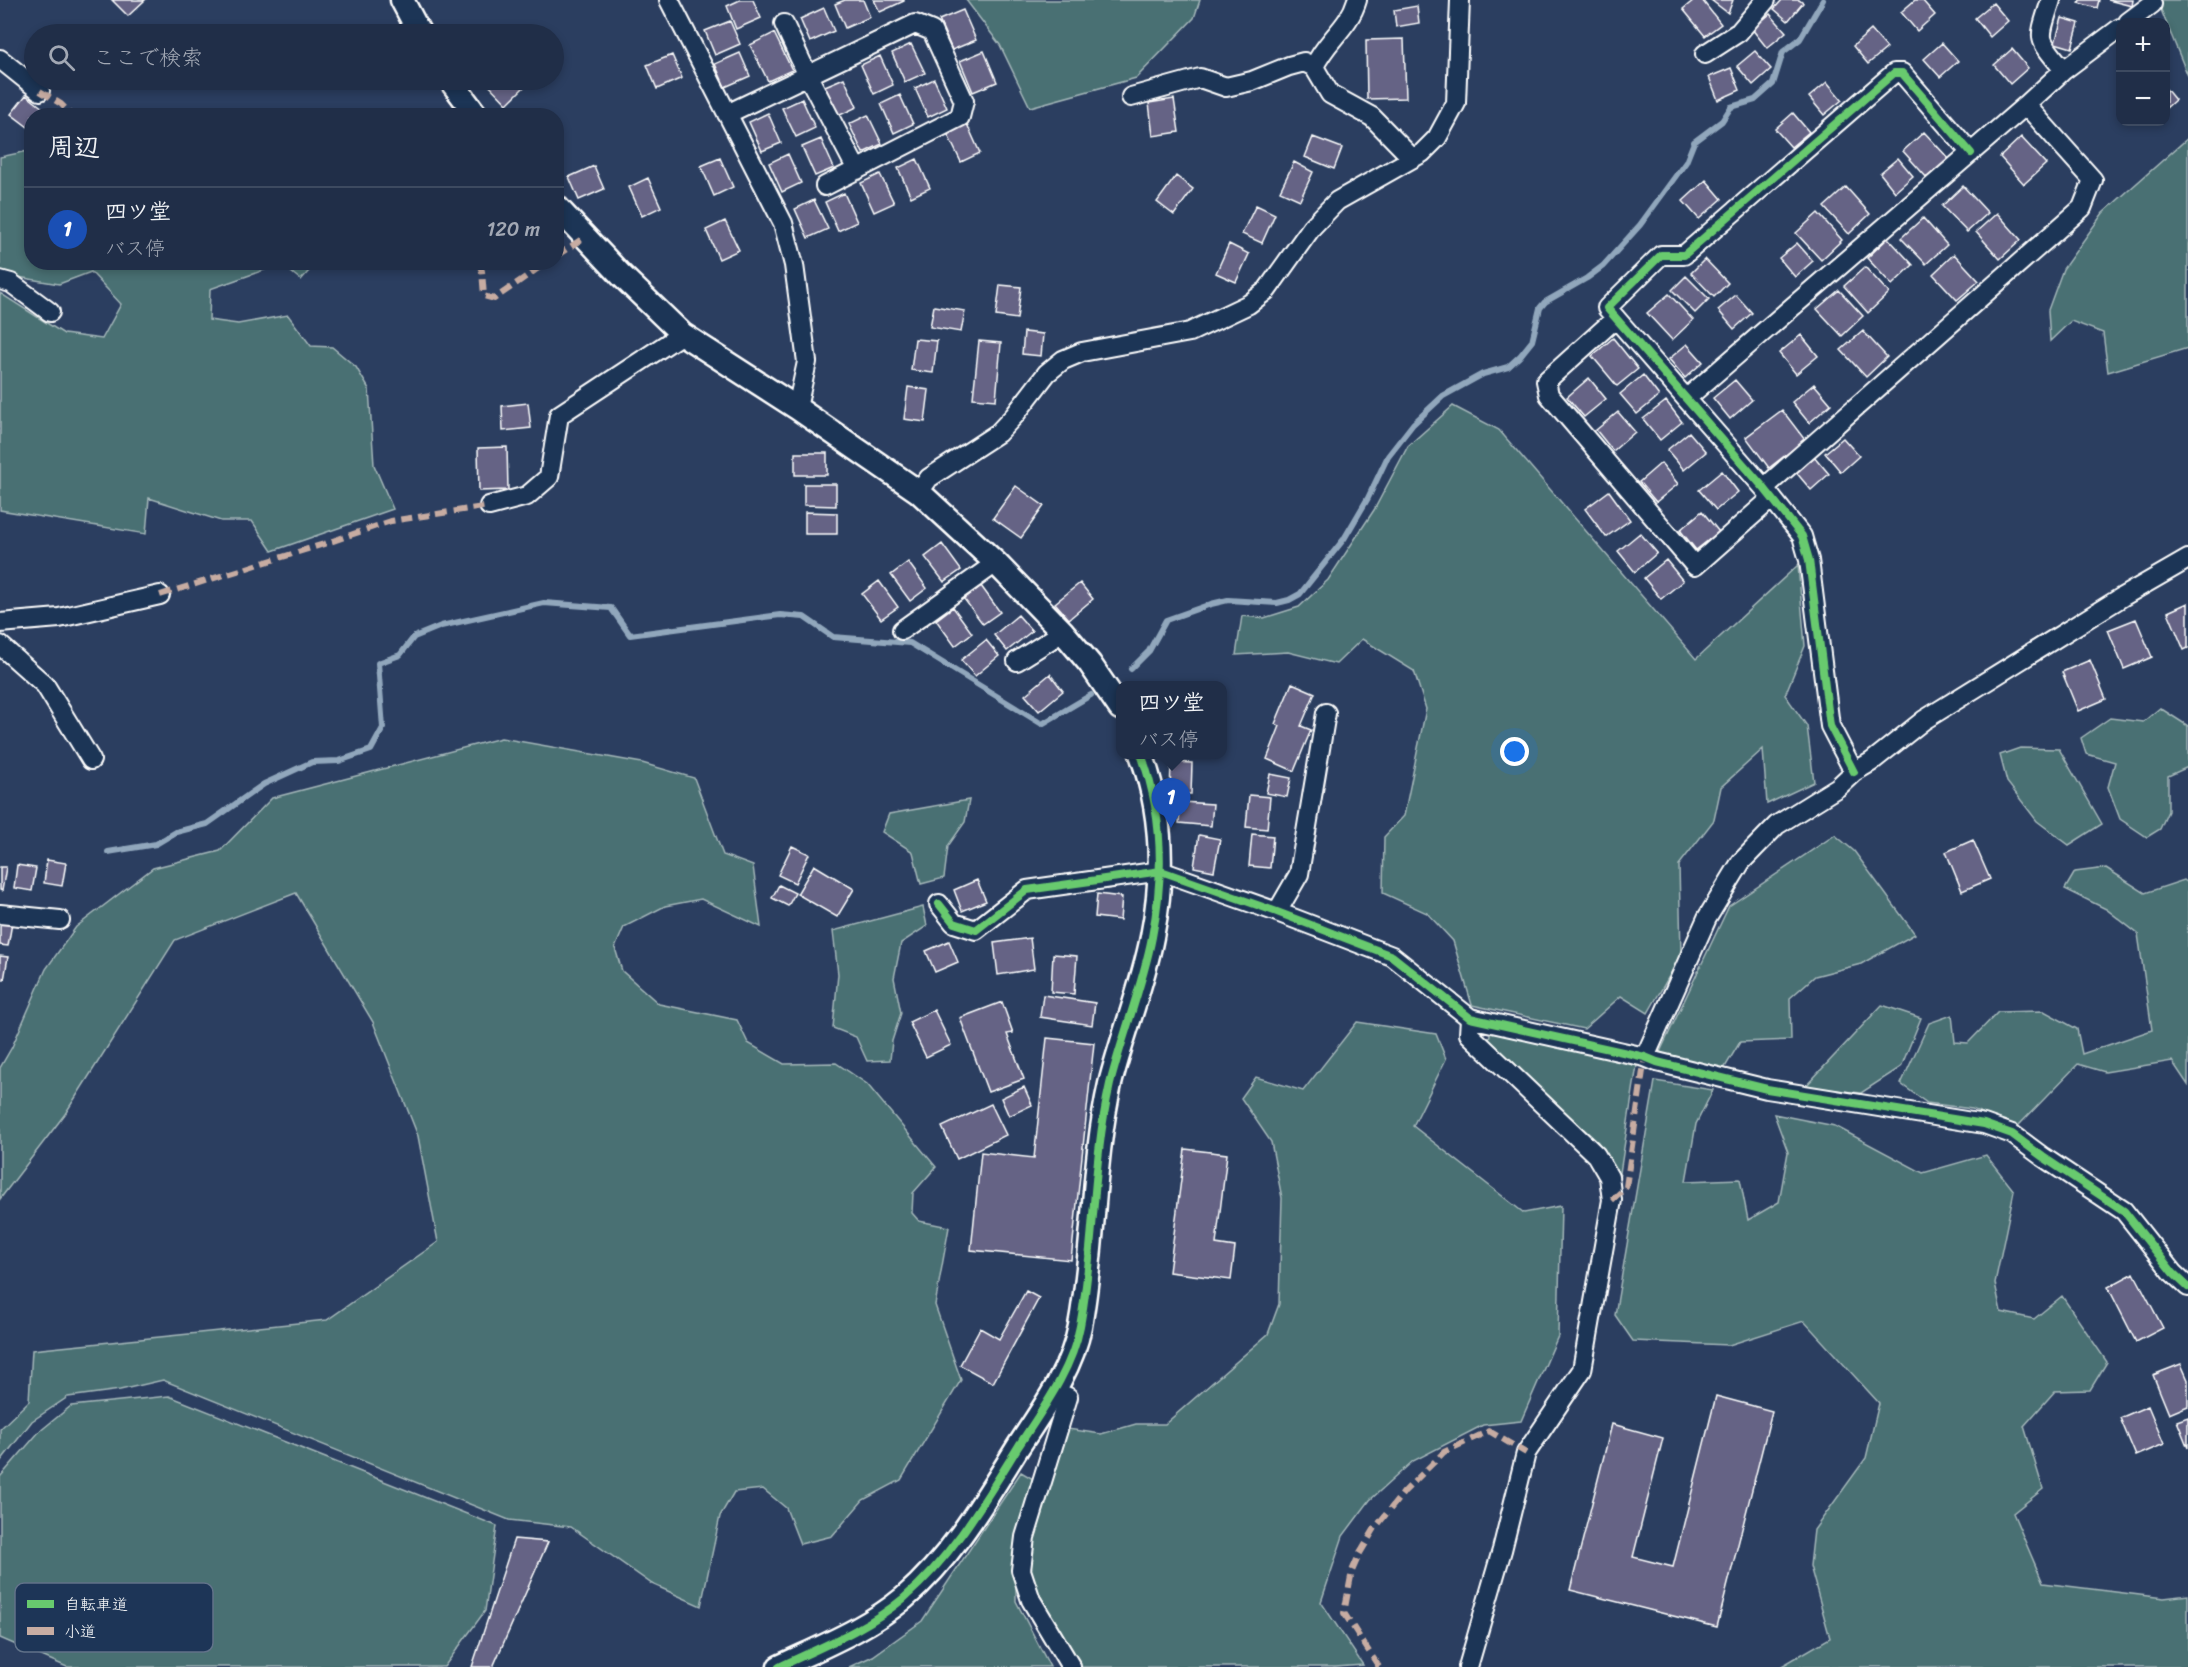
<!DOCTYPE html>
<html lang="ja">
<head>
<meta charset="utf-8">
<style>
  body { margin:0; font-family:Sriracha,"Klee One",sans-serif; background:#2d3a52; color:#f1f3f6 }
  .controls { position:absolute; right:18px; top:18px; display:grid; overflow:hidden; border-radius:12px; box-shadow:0 3px 9px #0003 }
  .controls button { width:54px; height:54px; display:grid; place-items:center; padding:0; border:0; border-bottom:2px solid #3d4a60; background:#202e48; color:#f1f3f6; font:30px sans-serif }
  .you { position:absolute; left:1515px; top:752px; width:21px; height:21px; margin:-15px; border:4px solid #fff; border-radius:50%; background:#1a73e8; box-shadow:0 0 0 9px #1a73e833 }
  .badge { display:grid; place-items:center; width:39px; height:39px; border-radius:50%; background:#d6ab8b; color:#fff; font-size:20px; font-weight:700 }
  .pin { position:absolute; translate:-50% -50px; filter:drop-shadow(0 2px 3px #0008) }
  .pin::after { content:''; position:absolute; top:32px; width:21px; height:18px; background:inherit; clip-path:polygon(0 0,100% 0,50% 100%) }
  .popup { position:absolute; left:1116px; top:681px; width:111px; height:78px; box-sizing:border-box; display:grid; place-content:center; border-radius:12px; background:#202e48; filter:drop-shadow(0 2px 4px #0005); font-size:20px; white-space:nowrap; color:#a2a8b4 }
  .popup b { font-size:22px; color:#f1f3f6 }
  .popup::after { content:''; position:absolute; left:50%; top:100%; margin-left:-12px; border:12px solid transparent; border-top-color:#202e48 }
  .list { margin:0; padding:0; list-style:none }
  h2 { display:flex; justify-content:space-between; align-items:center; height:78px; margin:0; padding:0 24px; font-size:26px }
  h2 small { font-size:20px; font-weight:400; color:#a2a8b4 }
  .list li { display:grid; grid-template-columns:39px 1fr auto; gap:18px; align-items:center; box-sizing:border-box; height:84px; padding:0 24px; border-top:2px solid #3d4a60 }
  .list b { display:block; font-size:22px; white-space:nowrap }
  .list p { margin:0; font-size:20px; white-space:nowrap; color:#a2a8b4 }
  .list em { font-size:20px; font-style:normal; color:#a2a8b4 }
  .icon { flex:none; width:33px; height:33px; fill:none; stroke:currentColor; stroke-width:2; stroke-linecap:round; stroke-linejoin:round }
  .map { position:relative; flex:none; width:2188px; height:1667px; overflow:hidden }
  .search { position:absolute; background:#202e48; box-shadow:0 3px 9px #0003; left:24px; top:24px; width:540px; height:66px; display:flex; align-items:center; gap:15px; box-sizing:border-box; padding:0 21px; border-radius:33px; color:#a2a8b4; font-size:22px }
  .panel { position:absolute; background:#202e48; box-shadow:0 3px 9px #0003; left:24px; top:108px; width:540px; height:162px; border-radius:24px }
  .map>svg:first-child { display:block }
  .green { fill:#496f73; stroke:#a4b7b9; stroke-width:1.5 }
  .lines { fill:none; stroke-linecap:round; stroke-linejoin:round }
  .stream { stroke:#91a7bc; stroke-width:6 }
  .building { fill:#656485; stroke:#fff; stroke-width:1.5 }
  .minor-casing { stroke:#fff; stroke-width:22 }
  .tertiary-casing { stroke:#fff; stroke-width:27 }
  .minor { stroke:#1d3557; stroke-width:18 }
  .tertiary { stroke:#1d3557; stroke-width:22 }
  .quiet { stroke:#c7aca2; stroke-width:6; stroke-dasharray:12 6; stroke-linecap:butt }
  .cycleway-casing { stroke:#1d3557; stroke-width:11 }
  .cycleway { stroke:#67ca6e; stroke-width:8 }
  .key { fill:#1d3557; stroke:#617289; stroke-width:1.5 }
  .key-label { font-size:16px; fill:#fff }
</style>
</head>
<body>
<div class="map">
<svg width="2188" height="1667" viewBox="0 0 2188 1667">
  <rect width="100%" height="100%" fill="#2b3e60"/>
  <filter id="ink" filterUnits="userSpaceOnUse"><feTurbulence type="fractalNoise" baseFrequency=".0167" numOctaves="2"/><feDisplacementMap in="SourceGraphic" scale="12" xChannelSelector="R" yChannelSelector="G"/><feConvolveMatrix kernelMatrix="1 2 1 2 8 2 1 2 1" color-interpolation-filters="sRGB"/></filter>
  <g filter="url(#ink)">
    <path class="green" d="M966,0H1200L1194,18L1136,78L1030,107L1000,45Z
      M2157,0H2188V76Z
      M2188,138V348L2108,372L2103,333L2071,321L2050,341L2048,310L2063,269L2103,213Z
      M28,151L32,155V262L316,263L301,280L281,264L210,289L209,320L238,324L288,315L311,346L332,347L356,367L369,389L374,465L393,509L272,551L252,521H221L149,498L146,534L0,510V293L64,334L102,339L121,304L91,272L59,284L18,277L0,271V157Z
      M1453,406L1499,430L1696,659L1798,565L1805,646L1785,695L1807,726L1814,782L1767,804L1763,749L1721,787L1714,820L1679,865L1681,955L1648,1013L1621,996L1584,1029L1472,1005L1453,941L1427,913L1383,893L1384,837L1404,816L1426,709L1414,671L1362,639L1336,664L1288,652L1236,655L1242,616L1264,618L1299,607L1328,580L1374,510L1408,446Z
      M2160,708L2188,726V767L2168,776V811L2160,829L2147,837L2120,819L2108,787L2115,762L2086,754L2081,738L2110,718L2143,722Z
      M501,738L642,763L694,778L723,855L753,866L761,927L701,899L665,906L624,927L615,948L622,971L659,1004L737,1020L748,1043L784,1064L836,1063L867,1084L936,1167L913,1193L912,1213L919,1221L949,1227L935,1305L961,1380L901,1480L863,1500L832,1536L800,1544L786,1508L763,1489L734,1492L720,1516L701,1606L652,1584L571,1527L509,1520L163,1380L120,1390L68,1397L32,1421L0,1462V1429L29,1401L32,1350L327,1320L438,1242L418,1136L373,1022L296,893L175,940L65,1114L0,1199V1068L12,1047L46,969L76,927L153,868L220,851L272,798Z
      M2020,748L2059,749L2102,824L2069,845L2037,821L2007,782L2000,755Z
      M969,800L965,822L948,846L944,878L921,884L913,852L882,832L889,814Z
      M1835,835L1854,851L1915,934L1861,964L1815,976L1790,998L1791,1040L1740,1042L1724,1069L1659,1054L1729,906Z
      M2106,868L2145,893L2184,880L2188,883V1085L2172,1061L2105,1072L2078,1064L2017,1127L1972,1109L1927,1103L1901,1084L1929,1023L1952,1015L1955,1042L1968,1043L1998,1012L2044,1011L2077,1029L2082,1054L2152,1030L2138,934L2106,909L2065,889L2075,872Z
      M923,907L927,926L901,943L894,978L901,1013L892,1041L890,1060L867,1061L856,1037L833,1028L838,974L833,931Z
      M1882,1005L1921,1018L1901,1067L1861,1093L1805,1087Z
      M1357,1022L1436,1034L1446,1059L1413,1126L1524,1213L1561,1206L1558,1336L1521,1421L1483,1425L1413,1461L1370,1500L1343,1536L1321,1602L1363,1665L1335,1667H1080L1038,1598L1027,1575L1031,1535L1068,1429L1101,1434L1136,1424H1165L1268,1334L1279,1304L1282,1198L1271,1142L1241,1098L1256,1077L1303,1091Z
      M1491,1031L1637,1065L1619,1179L1598,1142L1488,1044Z
      M1655,1081L1713,1090L1696,1124L1686,1181L1740,1179L1748,1220L1779,1202L1788,1152L1774,1114L1835,1126L1923,1173L1986,1155L2014,1191L1995,1283L2001,1312L2034,1319L2062,1296L2107,1362L2090,1390L2055,1391L2024,1426L2043,1489L2013,1513L2043,1583L2164,1598L2188,1595V1667H1780L1830,1638L1810,1566L1814,1530L1866,1458L1879,1403L1804,1321L1729,1345L1633,1341L1615,1315Z
      M169,1396L497,1526L485,1611L444,1667H67L0,1638V1477L39,1432L71,1406Z
      M1021,1472L1035,1480L1016,1552V1601L1050,1667H849L873,1656L922,1621Z"/>
    <g class="lines">
      <path class="stream" d="M1131,669L1149,651L1166,620L1211,604L1228,600L1277,603L1289,600L1300,594L1344,539L1368,498L1388,456L1413,424L1443,396L1483,374L1508,367L1520,356L1532,341L1540,308L1545,302L1587,278L1603,266L1640,225L1686,162L1694,142L1722,121L1731,107L1755,100L1773,84L1783,52L1800,39L1823,0
        M108,852L156,844L176,832L207,824L264,784L312,762L339,761L371,750L383,728L378,663L400,655L414,637L441,626L544,603L611,608L630,635L780,615L804,617L833,637L910,643L1042,724L1091,695"/>
    </g>
    <path class="building" d="M112,0H145L128,16Z
      M740,0H753L761,18L736,29L727,6Z
      M845,0H863L870,17L845,28L835,4Z
      M874,0H904V1L880,12Z
      M1694,0H1702L1721,24L1705,36L1683,9Z
      M1711,0H1733L1728,13Z
      M1782,0H1799L1803,3L1788,21L1774,9Z
      M1915,0H1922L1935,15L1917,31L1901,12Z
      M2080,0H2099L2097,8L2079,3Z
      M2108,0H2133L2132,6Z
      M1993,3L2008,21L1990,37L1975,18Z
      M1417,6L1419,23L1396,27L1394,10Z
      M824,8L834,31L810,42L800,19Z
      M963,10L976,40L952,50L939,20Z
      M1770,14L1786,32L1767,48L1752,29Z
      M2062,18L2079,23L2072,48L2055,43Z
      M730,21L740,44L715,55L705,31Z
      M1871,30L1887,48L1868,64L1853,46Z
      M774,33L792,70L768,81L750,45Z
      M1404,39L1406,98L1367,99L1366,40Z
      M1942,43L1958,61L1940,77L1924,59Z
      M911,44L925,73L905,82L892,53Z
      M2012,49L2028,68L2010,84L1994,65Z
      M984,51L997,82L973,92L960,61Z
      M1755,51L1771,69L1753,85L1737,66Z
      M740,53L750,76L725,87L715,64Z
      M672,55L682,78L657,89L647,65Z
      M880,56L893,85L874,94L861,65Z
      M1731,68L1740,90L1718,100L1709,77Z
      M844,78L857,107L838,116L825,86Z
      M934,79L947,108L928,117L915,88Z
      M484,80H525L528,83L507,104Z
      M1827,82L1842,100L1824,115L1809,97Z
      M2166,89L2175,100L2166,108Z
      M26,95L52,115L32,116V130L11,114Z
      M900,95L913,124L894,133L881,104Z
      M802,99L815,128L796,137L782,108Z
      M1174,99L1179,132L1153,136L1149,103Z
      M768,113L781,143L762,151L749,122Z
      M1793,113L1809,132L1791,147L1775,129Z
      M868,115L882,144L863,153L849,124Z
      M967,124L980,153L961,162L947,133Z
      M1924,132L1949,159L1927,178L1903,151Z
      M1313,137L1342,148L1334,169L1305,157Z
      M2021,137L2046,164L2024,184L2000,157Z
      M821,139L834,168L815,176L802,147Z
      M788,154L801,183L782,192L769,163Z
      M720,158L733,187L714,196L701,166Z
      M1898,158L1913,176L1895,192L1880,173Z
      M917,159L930,188L911,197L898,168Z
      M1294,162L1313,172L1300,200L1280,191Z
      M594,166L604,189L579,200L569,177Z
      M880,174L894,203L874,212L861,183Z
      M1176,176L1193,189L1174,215L1157,202Z
      M648,178L661,207L642,216L629,187Z
      M1706,180L1722,199L1699,219L1683,201Z
      M1963,186L1988,213L1967,232L1942,206Z
      M1846,187L1870,214L1849,234L1824,207Z
      M844,193L857,222L838,231L825,202Z
      M814,200L828,229L808,238L795,209Z
      M1256,205L1275,214L1262,243L1242,234Z
      M1818,213L1842,240L1821,260L1796,233Z
      M1997,213L2021,240L2000,259L1976,232Z
      M1923,218L1947,245L1926,264L1901,238Z
      M725,221L739,250L719,259L706,230Z
      M1888,238L1913,265L1892,285L1867,258Z
      M1797,243L1813,261L1795,277L1779,258Z
      M1229,244L1249,254L1236,282L1216,273Z
      M1954,254L1979,281L1957,300L1933,274Z
      M1705,259L1728,283L1714,297L1691,273Z
      M1865,267L1889,293L1868,313L1844,286Z
      M1686,276L1709,299L1695,313L1672,290Z
      M1000,285L1021,287L1017,319L996,316Z
      M1839,290L1863,316L1842,336L1817,309Z
      M1669,294L1693,320L1672,340L1647,313Z
      M1736,295L1752,313L1734,329L1718,310Z
      M934,306L965,311L961,332L930,327Z
      M1863,331L1887,357L1866,377L1841,350Z
      M1024,332L1043,334L1041,356L1022,354Z
      M1801,335L1818,356L1796,374L1779,353Z
      M1613,338L1638,369L1617,386L1592,356Z
      M915,339L937,341L933,373L911,370Z
      M979,341L1001,343L996,400L973,398Z
      M1687,344L1703,362L1685,378L1669,359Z
      M1643,375L1659,396L1637,414L1620,394Z
      M1589,378L1606,399L1584,417L1567,397Z
      M1735,380L1752,400L1730,419L1713,398Z
      M1814,384L1831,404L1809,423L1792,402Z
      M908,387L929,390L925,422L904,419Z
      M1666,401L1682,422L1660,440L1643,419Z
      M528,403L531,428L503,431L502,406Z
      M1782,410L1805,440L1769,468L1746,437Z
      M1618,412L1635,432L1613,451L1596,430Z
      M1689,432L1706,452L1684,470L1667,450Z
      M1843,438L1859,456L1841,472L1825,453Z
      M507,447L508,490L479,491L478,448Z
      M795,453H827V475H795Z
      M1813,455L1829,474L1811,490L1795,471Z
      M1661,463L1678,484L1656,502L1639,482Z
      M1722,471L1738,492L1716,510L1699,490Z
      M804,484H836V506L804,505Z
      M1016,486L1044,506L1021,538L993,518Z
      M1609,491L1630,520L1606,537L1585,509Z
      M1702,511L1719,532L1696,550L1680,530Z
      M805,512L837,513V534H805Z
      M1640,533L1657,553L1635,572L1618,551Z
      M942,544L961,570L944,582L925,557Z
      M1666,560L1683,581L1661,599L1644,578Z
      M908,562L927,588L910,601L891,575Z
      M879,581L898,607L881,619L862,594Z
      M1080,583L1093,599L1069,619L1055,603Z
      M981,586L1000,612L983,624L964,599Z
      M2188,603V648L2184,650L2168,612Z
      M953,607L972,633L955,646L936,620Z
      M1018,615L1032,631L1007,651L994,635Z
      M2136,619L2152,657L2124,669L2108,630Z
      M986,640L999,656L975,676L961,660Z
      M2090,660L2106,699L2078,711L2062,672Z
      M1050,674L1063,691L1039,711L1025,695Z
      M1292,683L1315,693L1301,726L1311,730L1294,771L1267,759L1280,726L1275,724Z
      M1171,762L1192,763L1191,794H1170Z
      M1270,774L1291,778L1287,797L1266,793Z
      M1249,795L1270,797L1267,829L1246,827Z
      M1181,802L1213,804L1211,826L1179,823Z
      M1252,834L1273,836L1270,868L1249,866Z
      M1199,835L1220,839L1214,871L1194,867Z
      M1973,840L1990,879L1962,891L1946,852Z
      M792,846L809,854L795,883L778,875Z
      M47,860L66,863L62,886L44,883Z
      M17,865L36,868L32,891L14,888Z
      M814,865L854,889L837,917L797,894Z
      M0,867H6L2,891L0,890Z
      M977,880L986,901L962,911L954,890Z
      M779,885L795,893L788,906L772,898Z
      M1097,894L1122,897L1120,920L1095,917Z
      M0,921L12,923L8,946L0,945Z
      M1030,938L1034,969L998,975L994,943Z
      M949,941L958,962L935,972L926,951Z
      M1053,954L1077,956L1074,994L1051,992Z
      M0,956L8,957L4,980L0,979Z
      M1043,995L1095,1003L1092,1025L1040,1017Z
      M1002,1002L1013,1033L1007,1034L1024,1079L988,1092L960,1018Z
      M934,1010L951,1045L926,1057L909,1022Z
      M1047,1038L1094,1043L1071,1260L971,1250L981,1152L1034,1158Z
      M1024,1087L1032,1105L1009,1116L1001,1098Z
      M991,1104L1006,1135L957,1159L942,1127Z
      M1185,1149L1227,1154L1216,1244L1235,1247L1231,1280L1169,1272Z
      M2134,1273L2163,1328L2136,1342L2108,1287Z
      M1026,1291L1039,1298L993,1383L960,1365L980,1328L999,1339Z
      M2181,1364L2188,1380V1406L2169,1414L2153,1375Z
      M1716,1396L1772,1411L1717,1627L1570,1590L1612,1424L1663,1438L1633,1557L1673,1567Z
      M2148,1406L2164,1444L2136,1456L2120,1418Z
      M2188,1417V1448L2177,1421Z
      M514,1539L548,1542L493,1667H472Z"/>
    <g class="lines">
      <defs>
        <path id="minor" d="M669,0L783,223L794,265L807,362L797,408
          M2051,0C2038,42 2036,36 2064,70
          M2128,22L2152,4
          M784,24L808,76L857,170
          M1705,54L1739,32L1766,0
          M0,59L40,91
          M1314,67C1326,40 1349,28 1357,0
          M1131,97L1200,78L1226,87L1252,81L1289,66L1304,62L1314,67L1330,94L1372,117L1412,158
          M727,114L915,24L932,31L964,101L960,117L825,186
          M0,280L11,283L50,312
          M1616,318L1546,381L1549,395L1695,566L1772,498
          M1687,398L2026,105L2064,70L2120,28
          M1764,488L2082,208L2093,180L2026,105
          M919,492L929,478L998,433L1014,416L1047,373L1063,360L1082,352L1190,332L1249,304L1267,290L1312,227L1337,201L1422,153L1437,138L1456,103L1460,0
          M489,506L527,496L549,477L559,415L682,334
          M0,623L59,618L160,595
          M902,630L996,563
          M0,645L45,685L91,760
          M1017,661L1063,632
          M1854,772L1830,726L1809,560L1802,536L1764,488L1607,308L1661,255H1684L1894,73H1902L1971,153
          M939,904L954,923L976,930L1027,890L1161,871L1277,912L1392,956L1470,1018L1645,1057L1657,1062L1767,1089L1984,1124L2012,1134L2043,1157L2124,1211L2173,1273L2188,1287
          M1277,912L1299,874L1326,713
          M0,914L60,920
          M1645,1057L1707,918L1741,862L1777,825L1838,787L1854,772L1871,762L1924,720L2122,597L2188,559
          M1054,1391L1068,1397L1025,1537L1021,1570L1031,1600L1071,1667
          M1468,1667L1502,1550L1526,1453L1582,1370L1612,1200L1609,1177L1596,1155L1469,1034L1470,1018"/>
        <path id="tertiary" d="M402,0L420,34
          M450,80L477,116
          M556,206L621,275L682,334L797,408L919,492L996,563L1063,632L1090,664L1120,708
          M779,1667C821,1647 867,1629 904,1598C952,1557 985,1500 1018,1447C1042,1410 1072,1370 1080,1326C1095,1246 1092,1163 1110,1084C1122,1036 1143,985 1152,937C1164,877 1163,813 1141,754"/>
      </defs>
      <use href="#minor" class="minor-casing"/>
      <use href="#tertiary" class="tertiary-casing"/>
      <use href="#minor" class="minor"/>
      <use href="#tertiary" class="tertiary"/>
      <path class="quiet" d="M40,91L61,104L73,116
        M556,256L585,237
        M478,262L482,271L484,296L494,299L547,262
        M160,595L324,544L391,521L489,506
        M1612,1200L1626,1187L1645,1057
        M1379,1667L1344,1613L1352,1571L1359,1555L1375,1528L1404,1492L1444,1452L1489,1431L1526,1453"/>
      <defs>
        <path id="cycleway" d="M1854,772L1830,726L1809,560L1802,536L1764,488L1607,308L1661,255H1684L1894,73H1902L1971,153
          M939,904L954,923L976,930L1027,890L1161,871L1277,912L1392,956L1470,1018L1645,1057L1657,1062L1767,1089L1984,1124L2012,1134L2043,1157L2124,1211L2173,1273L2188,1287
          M779,1667C821,1647 867,1629 904,1598C952,1557 985,1500 1018,1447C1042,1410 1072,1370 1080,1326C1095,1246 1092,1163 1110,1084C1122,1036 1143,985 1152,937C1164,877 1163,813 1141,754"/>
      </defs>
      <use href="#cycleway" class="cycleway-casing"/>
      <use href="#cycleway" class="cycleway"/>
    </g>
  </g>
  <rect x="15" y="1583" width="198" height="69" rx="9" class="key"/>
  <rect x="27" y="1600" width="27" height="8" fill="#67ca6e"/>
  <rect x="27" y="1627" width="27" height="8" fill="#c7aca2"/>
  <g class="key-label">
    <text x="64" y="1610">自転車道</text>
    <text x="64" y="1637">小道</text>
  </g>
</svg>
<div class="controls">
<button>+</button>
<button>−</button>
</div>
<div class="you"></div>
<div class="pin badge" style="left:1171px;top:828px;background:#1a4fb4">1</div>
<div class="popup"><b>四ツ堂</b>バス停</div>
<div class="search"><svg class="icon" aria-label="search" viewBox="0 0 24 24"><circle cx="10" cy="10" r="6"/><path d="M15 15l6 6"/></svg>ここで検索</div>
<section class="panel">
<h2>周辺<small></small></h2>
<ul class="list">
<li><span class="badge" style="background:#1a4fb4">1</span><div><b>四ツ堂</b><p>バス停</p></div><em>120 m</em></li>
</ul>
</section>
</div>
</body>
</html>
